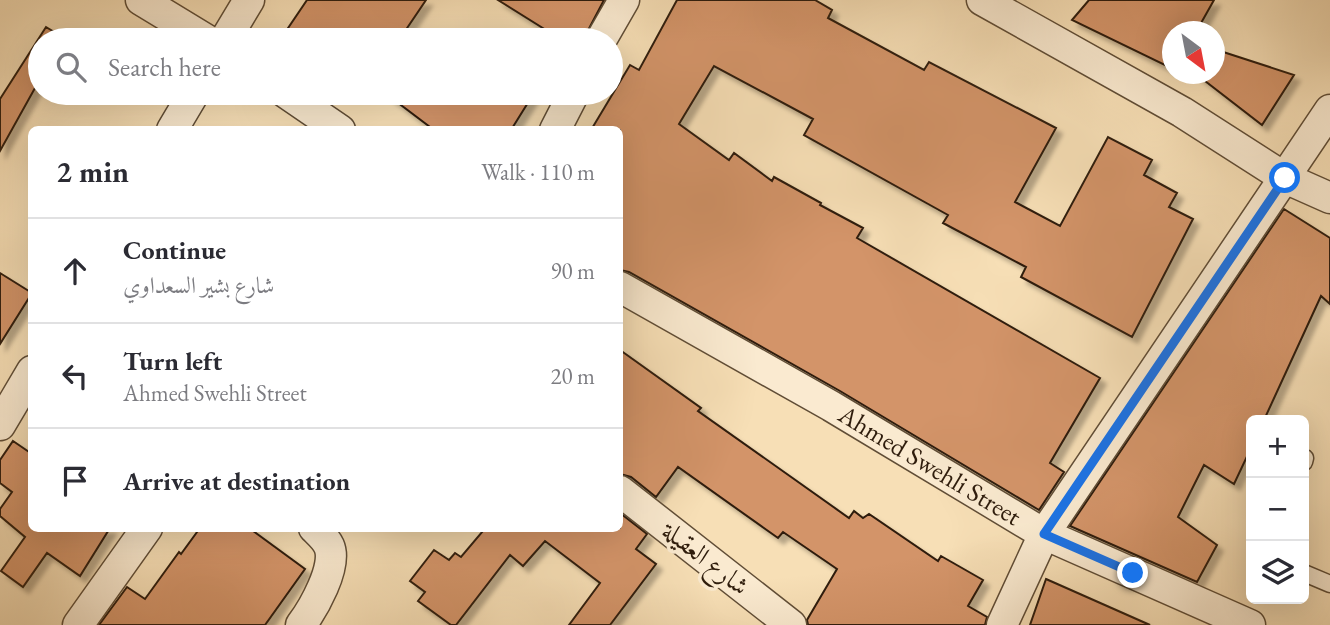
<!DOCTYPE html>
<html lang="en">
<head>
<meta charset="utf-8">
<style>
  body { margin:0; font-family:"EB Garamond",Amiri,serif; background:#f7f7f7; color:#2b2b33 }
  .controls { position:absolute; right:21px; bottom:21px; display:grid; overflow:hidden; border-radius:10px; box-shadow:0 7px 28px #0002 }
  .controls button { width:63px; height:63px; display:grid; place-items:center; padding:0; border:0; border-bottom:2px solid #e1e1e2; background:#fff; color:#2b2b33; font:35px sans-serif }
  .compass { position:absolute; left:1162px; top:21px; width:63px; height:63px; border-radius:50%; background:#fff; box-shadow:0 7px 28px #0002; rotate:148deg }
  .stop { position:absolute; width:21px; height:21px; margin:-16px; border:5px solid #1a73e8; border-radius:50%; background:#fff }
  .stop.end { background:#1a73e8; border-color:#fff; box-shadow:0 2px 7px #0008 }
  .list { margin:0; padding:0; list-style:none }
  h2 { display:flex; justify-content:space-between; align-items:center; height:91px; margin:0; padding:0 28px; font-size:30px }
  h2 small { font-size:23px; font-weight:400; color:#7c7c81 }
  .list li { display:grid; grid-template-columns:46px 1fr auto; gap:21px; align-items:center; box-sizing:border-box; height:105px; padding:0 28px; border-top:2px solid #e1e1e2 }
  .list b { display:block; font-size:26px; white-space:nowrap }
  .list p { margin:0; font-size:23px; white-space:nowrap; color:#7c7c81 }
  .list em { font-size:23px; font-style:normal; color:#7c7c81 }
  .icon { flex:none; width:38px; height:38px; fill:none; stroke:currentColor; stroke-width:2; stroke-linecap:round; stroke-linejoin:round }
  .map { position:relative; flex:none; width:1330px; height:625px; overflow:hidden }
  .search { position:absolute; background:#fff; box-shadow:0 7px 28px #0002; left:28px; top:28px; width:595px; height:77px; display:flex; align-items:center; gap:18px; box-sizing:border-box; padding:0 24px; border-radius:38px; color:#7c7c81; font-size:26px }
  .panel { position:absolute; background:#fff; box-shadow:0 7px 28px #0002; left:28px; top:126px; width:595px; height:406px; border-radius:10px }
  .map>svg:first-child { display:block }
  .building { fill:#d39469; stroke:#2e1c0c; stroke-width:2; filter:url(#shadow) }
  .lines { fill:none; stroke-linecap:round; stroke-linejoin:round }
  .lane-casing { stroke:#604d36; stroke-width:19 }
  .street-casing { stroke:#604d36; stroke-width:33 }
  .lane { stroke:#faead0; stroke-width:16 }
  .street { stroke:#faead0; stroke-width:30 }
  .route { stroke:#1a73e8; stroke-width:9 }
  .labels { text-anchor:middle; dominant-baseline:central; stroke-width:7; stroke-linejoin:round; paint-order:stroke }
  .street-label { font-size:26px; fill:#2e1c0c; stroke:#faead0 }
</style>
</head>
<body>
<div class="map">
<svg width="1330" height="625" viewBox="0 0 1330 625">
  <defs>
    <filter id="shadow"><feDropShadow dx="6" dy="6" stdDeviation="2" flood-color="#0004"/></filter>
  </defs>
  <rect width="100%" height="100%" fill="#f7dfb6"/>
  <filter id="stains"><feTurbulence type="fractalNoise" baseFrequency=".00286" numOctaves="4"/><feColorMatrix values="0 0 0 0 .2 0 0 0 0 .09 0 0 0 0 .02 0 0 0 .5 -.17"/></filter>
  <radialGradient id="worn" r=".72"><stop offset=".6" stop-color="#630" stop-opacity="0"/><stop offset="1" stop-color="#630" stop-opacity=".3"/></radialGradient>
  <path class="building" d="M307,0H426L399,40H280Z
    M498,0H604L583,40H562Z
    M677,0H815L832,10L828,18L924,70L929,62L1056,128L1015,202L1060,226L1108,137L1152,160L1144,175L1177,193L1169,207L1193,219L1132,337L1021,277L1026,267L943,223L948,215L804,135L813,119L714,66L679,124L729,160L734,153L772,181L774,177L821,203L820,205L863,228L857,238L1100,378L1050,463L1064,472L1039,510L840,391L629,272L620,270V130H591L630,65L639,70Z
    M1089,0H1214L1196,32H1172L1171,68L1072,20Z
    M46,27L64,38L62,40H40V79L0,151V99Z
    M1214,49L1294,75L1262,125L1196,74H1214Z
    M385,93H534L511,130H434Z
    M1284,209L1330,238V304L1321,296L1264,420H1251V448L1234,484L1204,465L1178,517L1217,545L1197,582L1070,526Z
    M0,273L32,293L0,344Z
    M620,350L701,408L698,411L849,518L854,511L863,518L869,514L938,561L941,556L983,580L968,606L987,617L985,625H808L807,620L837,569L783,532L778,538L678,467L656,497L631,477L620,474Z
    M13,441L32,454V528H110L80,576L47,553L23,587L1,571L25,537L0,516V509L12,492L0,483V460Z
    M620,513L647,534L636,549L656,564L610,625H569L600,583L545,541L523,566L510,555L456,625H451L418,601L425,592L410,581L434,550L449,560L455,553L461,557L483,531L479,528H620Z
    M200,528H249L305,569L265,625H99L127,587L145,599L179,552L181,554Z
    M1046,579L1150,625H1030Z"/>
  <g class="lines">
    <defs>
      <path id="lane" d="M1304,462L1305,458
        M1304,573L1330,584"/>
      <path id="street" d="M141,0L207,40
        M982,0L1182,112L1285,178L1330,198
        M225,40L249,0
        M601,40L624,0
        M286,93L340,130
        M172,130L194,93
        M555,130L574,93
        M620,287L831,406L1044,534L1250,625
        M0,425L32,371
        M620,491L791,625
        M78,625L147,528
        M301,625C313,609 338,566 329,546C326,539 319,533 314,528
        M1002,625L1044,534L1330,110"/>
    </defs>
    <use href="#lane" class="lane-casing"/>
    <use href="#street" class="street-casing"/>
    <use href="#lane" class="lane"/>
    <use href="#street" class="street"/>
  </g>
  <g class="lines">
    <path class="route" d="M1133,573L1044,534L1285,178"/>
  </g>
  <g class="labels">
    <g class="street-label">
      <text transform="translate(930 465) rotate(31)">Ahmed Swehli Street</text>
      <text transform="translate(706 558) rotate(38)">شارع العقيلة</text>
    </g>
  </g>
  <rect width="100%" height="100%" filter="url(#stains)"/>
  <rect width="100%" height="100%" fill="url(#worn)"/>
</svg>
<div class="controls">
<button>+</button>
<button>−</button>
<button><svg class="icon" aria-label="layers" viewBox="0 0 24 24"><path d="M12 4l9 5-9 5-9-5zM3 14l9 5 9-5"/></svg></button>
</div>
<svg class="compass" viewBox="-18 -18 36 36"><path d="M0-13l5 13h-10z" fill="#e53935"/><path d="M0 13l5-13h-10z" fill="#7c7c81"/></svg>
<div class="stop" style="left:1285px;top:178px"></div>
<div class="stop end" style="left:1133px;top:573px"></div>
<div class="search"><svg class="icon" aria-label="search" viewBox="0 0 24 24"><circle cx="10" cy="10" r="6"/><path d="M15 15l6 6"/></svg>Search here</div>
<section class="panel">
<h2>2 min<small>Walk · 110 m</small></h2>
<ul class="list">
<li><svg class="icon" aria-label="ahead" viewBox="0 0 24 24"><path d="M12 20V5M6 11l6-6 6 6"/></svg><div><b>Continue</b><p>شارع بشير السعداوي</p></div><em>90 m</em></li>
<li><svg class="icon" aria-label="left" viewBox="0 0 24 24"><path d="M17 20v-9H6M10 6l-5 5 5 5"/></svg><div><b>Turn left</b><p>Ahmed Swehli Street</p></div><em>20 m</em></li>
<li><svg class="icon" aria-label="arrive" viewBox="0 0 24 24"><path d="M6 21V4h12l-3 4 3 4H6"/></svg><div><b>Arrive at destination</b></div></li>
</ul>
</section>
</div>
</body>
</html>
